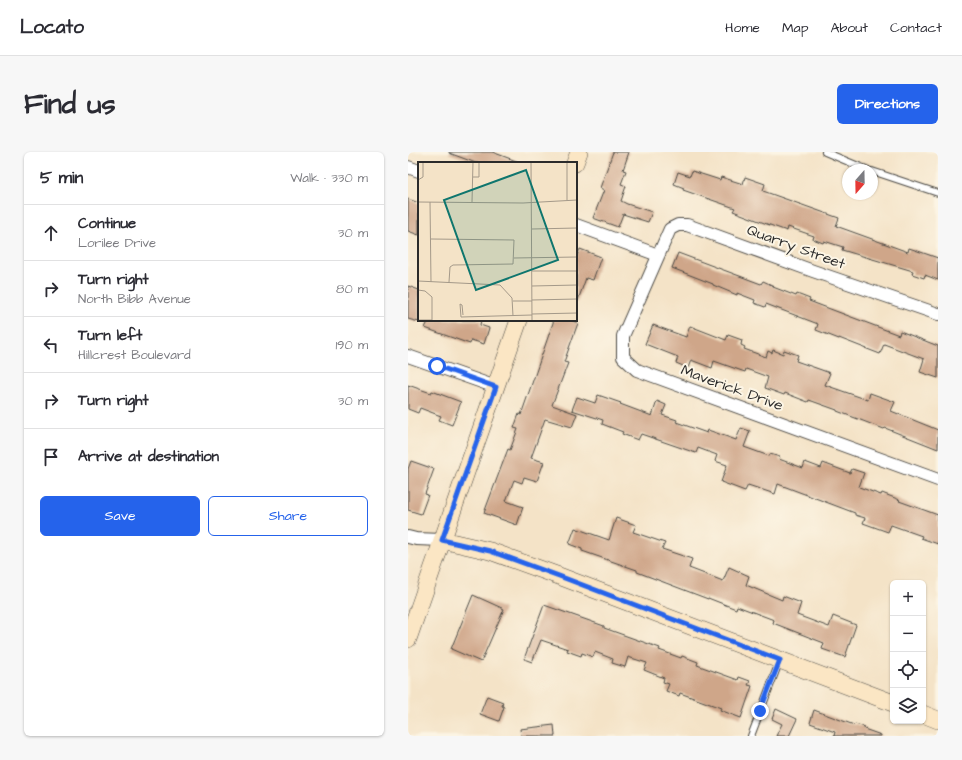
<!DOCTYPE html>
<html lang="en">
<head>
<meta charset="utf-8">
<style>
  body { margin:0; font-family:"Architects Daughter",sans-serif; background:#f7f7f7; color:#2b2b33 }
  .controls { position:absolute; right:12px; bottom:12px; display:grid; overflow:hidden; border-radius:6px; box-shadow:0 1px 3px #0004 }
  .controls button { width:36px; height:36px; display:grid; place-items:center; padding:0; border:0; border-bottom:1px solid #e1e1e2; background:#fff; color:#2b2b33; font:20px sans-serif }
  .compass { position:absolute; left:434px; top:12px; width:36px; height:36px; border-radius:50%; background:#fff; box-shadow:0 1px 3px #0004; rotate:200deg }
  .stop { position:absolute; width:12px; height:12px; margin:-9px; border:3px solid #2563eb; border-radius:50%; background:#fff }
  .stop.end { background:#2563eb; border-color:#fff; box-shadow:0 1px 4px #0008 }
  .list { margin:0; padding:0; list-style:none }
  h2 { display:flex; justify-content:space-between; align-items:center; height:52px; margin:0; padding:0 16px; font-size:17px }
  h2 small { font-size:13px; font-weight:400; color:#7c7c81 }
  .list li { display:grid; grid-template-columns:26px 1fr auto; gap:12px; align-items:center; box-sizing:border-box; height:56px; padding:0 16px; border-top:1px solid #e1e1e2 }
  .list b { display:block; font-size:15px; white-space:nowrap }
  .list p { margin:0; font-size:13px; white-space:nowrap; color:#7c7c81 }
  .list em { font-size:13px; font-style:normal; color:#7c7c81 }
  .actions { display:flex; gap:8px; padding:12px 16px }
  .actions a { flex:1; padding:9px 0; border:1px solid #2563eb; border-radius:6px; text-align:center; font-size:14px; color:#2563eb }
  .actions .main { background:#2563eb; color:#fff }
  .icon { flex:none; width:22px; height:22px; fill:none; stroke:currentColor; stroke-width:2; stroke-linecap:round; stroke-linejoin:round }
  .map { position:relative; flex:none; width:530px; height:584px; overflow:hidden; border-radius:6px }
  header { display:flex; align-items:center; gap:24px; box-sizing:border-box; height:56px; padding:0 20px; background:#fff; border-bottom:1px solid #e1e1e2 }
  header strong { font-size:19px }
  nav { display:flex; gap:22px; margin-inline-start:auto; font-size:14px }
  .intro { display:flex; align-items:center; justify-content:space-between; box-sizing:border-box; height:96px; padding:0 24px }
  h1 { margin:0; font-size:28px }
  .button { padding:10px 18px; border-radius:6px; background:#2563eb; color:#fff; font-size:14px; font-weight:700 }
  main { display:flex; gap:24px; padding:0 24px }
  aside { flex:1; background:#fff; border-radius:6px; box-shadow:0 1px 3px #0004 }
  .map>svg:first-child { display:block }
  .building { fill:#cfa689 }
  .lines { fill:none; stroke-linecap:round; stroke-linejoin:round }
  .lane-casing { stroke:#494742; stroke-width:8 }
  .street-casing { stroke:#494742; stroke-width:14 }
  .secondary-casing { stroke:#494742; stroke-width:18 }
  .lane { stroke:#fff; stroke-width:6 }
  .street { stroke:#fff; stroke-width:12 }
  .secondary { stroke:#fbe6c4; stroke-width:17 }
  .route { stroke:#2563eb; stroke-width:5 }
  .labels { text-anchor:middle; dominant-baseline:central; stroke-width:4; stroke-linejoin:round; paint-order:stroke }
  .street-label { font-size:15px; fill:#2b2b2b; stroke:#fcf5e5 }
  .inset-road { fill:none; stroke:#a49989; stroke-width:1 }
  .view { fill:#0f766e; fill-opacity:0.15; stroke:#0f766e; stroke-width:2 }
  .inset-edge { fill:none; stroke:#2b2b2b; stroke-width:2 }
</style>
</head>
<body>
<header>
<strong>Locato</strong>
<nav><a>Home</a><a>Map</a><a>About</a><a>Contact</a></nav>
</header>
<div class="intro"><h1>Find us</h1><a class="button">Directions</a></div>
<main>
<aside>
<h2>5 min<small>Walk · 330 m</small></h2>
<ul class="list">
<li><svg class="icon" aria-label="ahead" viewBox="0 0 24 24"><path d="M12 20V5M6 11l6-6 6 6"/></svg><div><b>Continue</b><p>Lorilee Drive</p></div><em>30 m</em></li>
<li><svg class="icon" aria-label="right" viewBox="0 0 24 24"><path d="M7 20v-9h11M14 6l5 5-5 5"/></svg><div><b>Turn right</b><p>North Bibb Avenue</p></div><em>80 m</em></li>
<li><svg class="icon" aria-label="left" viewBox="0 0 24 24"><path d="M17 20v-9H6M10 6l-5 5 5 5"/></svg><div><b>Turn left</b><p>Hillcrest Boulevard</p></div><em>190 m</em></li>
<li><svg class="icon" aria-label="right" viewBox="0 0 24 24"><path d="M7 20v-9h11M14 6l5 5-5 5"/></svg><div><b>Turn right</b></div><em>30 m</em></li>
<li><svg class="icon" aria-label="arrive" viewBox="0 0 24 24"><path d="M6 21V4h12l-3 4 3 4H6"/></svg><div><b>Arrive at destination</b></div></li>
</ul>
<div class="actions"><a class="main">Save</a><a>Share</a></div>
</aside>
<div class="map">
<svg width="530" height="584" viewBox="0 0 530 584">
  <rect width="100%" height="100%" fill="#fcf5e5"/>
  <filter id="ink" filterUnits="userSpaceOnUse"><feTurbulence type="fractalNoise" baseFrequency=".025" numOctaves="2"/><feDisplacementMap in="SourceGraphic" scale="8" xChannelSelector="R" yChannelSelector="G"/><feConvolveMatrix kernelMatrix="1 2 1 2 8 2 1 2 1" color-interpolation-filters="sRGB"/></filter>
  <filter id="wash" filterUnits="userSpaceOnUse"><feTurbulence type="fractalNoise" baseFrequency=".012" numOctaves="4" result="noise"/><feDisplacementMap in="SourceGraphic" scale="16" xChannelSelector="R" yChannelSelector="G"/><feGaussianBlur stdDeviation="0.9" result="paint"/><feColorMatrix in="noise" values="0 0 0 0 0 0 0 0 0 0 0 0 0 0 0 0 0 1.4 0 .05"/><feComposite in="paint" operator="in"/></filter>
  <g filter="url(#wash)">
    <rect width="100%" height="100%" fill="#f4e3c7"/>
    <g id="blocks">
      <path class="building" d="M41,0H84L111,10V11H68L41,1Z
        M205,0H221L215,18L218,19L213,32L218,34L213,49L219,52L244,60L240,70L215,62L210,75L185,66L196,38L192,36Z
        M284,19L312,28L313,25L335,32L337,25L357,32L355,39L431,66L428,74L500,100L501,96L530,106V128L517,123L516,126L504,122L505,119L434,98L435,95L416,89L415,91L405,87L406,84L380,75L379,79L359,72L325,59L327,56L275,38L276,36L266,32L270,20L282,24Z
        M0,47L11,51V83L0,79Z
        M172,97L193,105L185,128L178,126L169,151H168V106Z
        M270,101L353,132L355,129L366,134L365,135L388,144L389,142L402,147L401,149L491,183L492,179L530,194V226L512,220L516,207L476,192L472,202L431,186V187L408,178L410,172L358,152L357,155L346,151L347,148L329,141V143L305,133V132L264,116Z
        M0,134L11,138V170L0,167Z
        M21,168H73L72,173L81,176L76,192L63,188L62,192L17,176Z
        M146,168H162L170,171L156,210L160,211L144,253L169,262L164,275L137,267L123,306L136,310L129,329L116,325L114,331L106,328L98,349L115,355L109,373L76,361L100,297L102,298L110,277L106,276L111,262L113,263Z
        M245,173L278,185L282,174L318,188L320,183L334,188L333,193L337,195L336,197L358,205L360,199L364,201L365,198L375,202L376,198L390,203L388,209L422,221L417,233L460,248L462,241L487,250L483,259L530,278V297L477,276L476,277L429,259V258L401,248L400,250L377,241L376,243L357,236L360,225L338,217L337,220L306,209L304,216L283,208L280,216L268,211L270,205L237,192Z
        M0,233L23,241L24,239L53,250L44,273L31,268L33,264L12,256L10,261L0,257Z
        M190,243L213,251L212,252L244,264L249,249L258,253L254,263L269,268L268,270L299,281L300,278L328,288L333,276L342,279L336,295L361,304L362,302L372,305L371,307L395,316L397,310L413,316L415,311L442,321L444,317L456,321L451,335L473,343L474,341L492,348L491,349L530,363V392L513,386L514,384L483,373L480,380L455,371L457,366L447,363V361L370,332L367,342L340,333L337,339L313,330L319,313L307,309L309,303L290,296L288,301L233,282L230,288L214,282L215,280L194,272L195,268L164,258L169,245L187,251Z
        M3,309L26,317L17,342L20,343L13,362L0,358V317Z
        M208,366L228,373L225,380L257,391L254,397L284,407L281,416L315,429L321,415L341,424L338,433L374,448L375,444L393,451L389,463L421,475L425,464L448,473L437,505L414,497L416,491L365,471L366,468L329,454L328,457L300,446V447L229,420V418L174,399V397L161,392L167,376L201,388Z
        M65,443L96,457L73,510L43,497Z
        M136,453L196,474V476L252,496L251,498L273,506L274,504L290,510L289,513L330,528L331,525L342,529L340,533L344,534L333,566L312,558L313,556L272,541L271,544L258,539L261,532L255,530L256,526L236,518L239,511L220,505L217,515L204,511L205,507L187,500L185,505L174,501L173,504L159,499L160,497L133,488L124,510L116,507Z
        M79,544L95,550L94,554L96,555L91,569L72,562Z
        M368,557L389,567L381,584H368L374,572L364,567Z
        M406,558L446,573L447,572L457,575L456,577L473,583V584H426L427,580L402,571Z
        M146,573L147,584H113L112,577Z"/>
    </g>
  </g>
  <g filter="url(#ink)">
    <use href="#blocks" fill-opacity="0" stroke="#494742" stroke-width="1"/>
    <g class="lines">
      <defs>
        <path id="lane" d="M417,0L460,18
          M464,19L530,41
          M343,584L372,508"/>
        <path id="street" d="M0,15L11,19
          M168,73L250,103
          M530,162L405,119L279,73H270L262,77L215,184V205L229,218L530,328
          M0,204L88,235
          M0,385L8,387L34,388"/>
        <path id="secondary" d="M167,11L171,0
          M34,388L82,399L151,424L485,551
          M0,487L111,168
          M515,562L530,568"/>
      </defs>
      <use href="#lane" class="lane-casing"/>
      <use href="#street" class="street-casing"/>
      <use href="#secondary" class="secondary-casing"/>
      <use href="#lane" class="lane"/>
      <use href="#street" class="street"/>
      <use href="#secondary" class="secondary"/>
    </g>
  </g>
  <g class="lines" filter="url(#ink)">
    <path class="route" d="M29,214L88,235L34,388L82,399L151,424L372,508L352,559"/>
  </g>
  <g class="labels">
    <g class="street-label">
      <text transform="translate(388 95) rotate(20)">Quarry Street</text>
      <text transform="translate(324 236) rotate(20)">Maverick Drive</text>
    </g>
  </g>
  <g transform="translate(10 10)">
    <rect width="159" height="159" fill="#f4e3c7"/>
    <path class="inset-road" d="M113,0L114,159M149,0V38M0,8V40L105,41L159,38M55,15H61V0M0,18L5,15V0M12,40L13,120M54,40L55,0M114,67L159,66M13,77L96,78L95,102L35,103L32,105L31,120M96,96L159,95M114,109H159M0,119L82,123L94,136L95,154M114,124L159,123M0,128L7,129L14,135V159M114,138L159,137M95,139H114M114,152L159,151M45,153L44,143L42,142L43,155L114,153M0,158H14"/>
    <path class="view" d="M108,8L140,98L58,128L26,38Z"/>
    <rect width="159" height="159" class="inset-edge"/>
  </g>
</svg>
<div class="controls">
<button>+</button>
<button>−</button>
<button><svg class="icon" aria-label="locate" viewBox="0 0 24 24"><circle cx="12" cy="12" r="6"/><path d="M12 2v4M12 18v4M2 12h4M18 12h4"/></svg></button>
<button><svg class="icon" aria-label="layers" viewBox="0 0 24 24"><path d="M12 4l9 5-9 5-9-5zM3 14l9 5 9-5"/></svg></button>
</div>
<svg class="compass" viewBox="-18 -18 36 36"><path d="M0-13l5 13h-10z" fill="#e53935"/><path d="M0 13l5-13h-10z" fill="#7c7c81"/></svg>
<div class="stop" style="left:29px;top:214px"></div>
<div class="stop end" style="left:352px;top:559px"></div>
</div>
</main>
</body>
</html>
